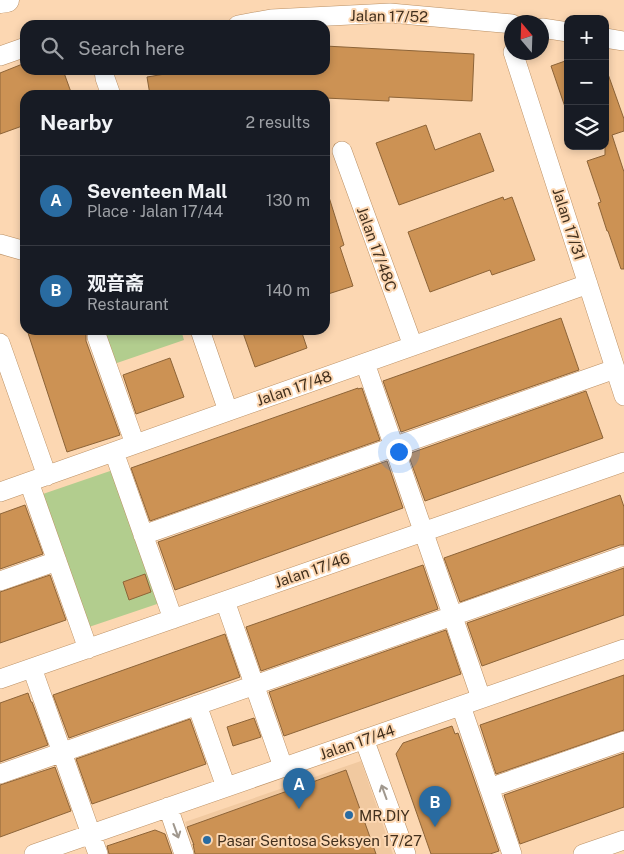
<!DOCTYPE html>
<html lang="en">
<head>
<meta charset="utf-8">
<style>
  body { margin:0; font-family:"Public Sans","Noto Sans SC",sans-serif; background:#242831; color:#f1f3f6 }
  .controls { position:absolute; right:15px; top:15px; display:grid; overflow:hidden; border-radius:10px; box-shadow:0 2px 8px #0003 }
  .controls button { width:45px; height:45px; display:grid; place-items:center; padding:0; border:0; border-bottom:1px solid #363941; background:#171b24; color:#f1f3f6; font:25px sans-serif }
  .compass { position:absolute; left:504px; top:15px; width:45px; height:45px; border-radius:50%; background:#171b24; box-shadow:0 2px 8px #0003; rotate:341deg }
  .you { position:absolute; left:398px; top:451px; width:18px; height:18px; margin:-12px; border:4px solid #fff; border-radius:50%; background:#1a73e8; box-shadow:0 0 0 8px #1a73e833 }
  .badge { display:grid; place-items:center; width:32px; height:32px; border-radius:50%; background:#296ba1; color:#fff; font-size:16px; font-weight:700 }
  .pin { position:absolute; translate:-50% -41px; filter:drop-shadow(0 1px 2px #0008) }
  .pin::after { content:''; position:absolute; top:26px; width:18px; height:15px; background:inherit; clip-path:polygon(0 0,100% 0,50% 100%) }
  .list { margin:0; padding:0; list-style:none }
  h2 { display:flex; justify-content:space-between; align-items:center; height:65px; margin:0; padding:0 20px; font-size:21px }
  h2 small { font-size:16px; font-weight:400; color:#9ea1a6 }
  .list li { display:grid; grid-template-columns:32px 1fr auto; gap:15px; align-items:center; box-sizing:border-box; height:90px; padding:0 20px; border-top:1px solid #363941 }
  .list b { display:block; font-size:19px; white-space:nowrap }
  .list p { margin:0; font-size:16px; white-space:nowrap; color:#9ea1a6 }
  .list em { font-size:16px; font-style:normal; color:#9ea1a6 }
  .icon { flex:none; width:28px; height:28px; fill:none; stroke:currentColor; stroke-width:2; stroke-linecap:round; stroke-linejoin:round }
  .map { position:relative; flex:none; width:624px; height:854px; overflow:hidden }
  .search { position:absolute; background:#171b24; box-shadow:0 2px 8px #0003; left:20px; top:20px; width:310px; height:55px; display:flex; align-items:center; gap:12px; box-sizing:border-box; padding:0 18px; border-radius:15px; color:#9ea1a6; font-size:19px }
  .panel { position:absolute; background:#171b24; box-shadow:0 2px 8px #0003; left:20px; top:90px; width:310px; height:245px; border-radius:15px }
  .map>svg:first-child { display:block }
  .built { fill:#f1c9a0 }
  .green { fill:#b2cd8e }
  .building { fill:#cc9254; stroke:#8d6438 }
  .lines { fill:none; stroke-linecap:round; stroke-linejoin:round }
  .minor-casing { stroke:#ba8f63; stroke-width:20 }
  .major-casing { stroke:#ba8f63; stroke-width:25 }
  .minor { stroke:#fff; stroke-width:19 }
  .major { stroke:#fff; stroke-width:24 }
  .oneway { stroke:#a0988e }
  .poi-dot { fill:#296ba1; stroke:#fcd7b2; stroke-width:2 }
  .labels { text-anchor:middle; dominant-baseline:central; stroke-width:4; stroke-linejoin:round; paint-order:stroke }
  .street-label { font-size:15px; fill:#42301e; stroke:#fcd7b2 }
  .poi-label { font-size:15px; fill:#42301e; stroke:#fcd7b2; text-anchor:start }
</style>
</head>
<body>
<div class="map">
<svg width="624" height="854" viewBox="0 0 624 854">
  <rect width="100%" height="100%" fill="#fcd7b2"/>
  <path class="built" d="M361,761L393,854H196L185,822Z"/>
  <path class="green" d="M102,330H181L184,340L114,364Z
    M113,470L160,603L86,628L40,495Z"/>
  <path class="building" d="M325,46L474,54L472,101L389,97V101L325,98V95H150L147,77L189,70H325Z
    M568,60V107H565L551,66Z
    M25,63V70H63L72,95H25V125L0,134V73Z
    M608,74L624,119V131L612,135L624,172V269H621L608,231H607L598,203L601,202L587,161L605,155V75Z
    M426,125L435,150L480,133L494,171L399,205L376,143Z
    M328,194L344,245L340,247L353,286L325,295V195Z
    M503,197L504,200L512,197L535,260L492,275L490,270L430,292L408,232Z
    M561,318L579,370L401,432L383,381Z
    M27,330H88L86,335V341L120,435L67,452Z
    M242,330H301L307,348L255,367Z
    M170,358L184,397L136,414L123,375Z
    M358,388V389L362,388L380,440L150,521L131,468Z
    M586,391L603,438L425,501L408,454Z
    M387,461L403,508L175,590L158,542Z
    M620,495L624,507V545H620L460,602L444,558Z
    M25,505L43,554L0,569V514Z
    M423,565L438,609L261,671L246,627Z
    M624,568V615L482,666L467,623Z
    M145,574L151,592L129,600L123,582Z
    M50,575L66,620L0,643V592Z
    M446,630L461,674L284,736L269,692Z
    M225,634L240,677L69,738L53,695Z
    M624,675V730L496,774L480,725Z
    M28,693L31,702H32L48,745L0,762V703Z
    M254,718L261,737L233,746L227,727Z
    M190,719L206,764L92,804L76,759Z
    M452,726L455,734L458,733L499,851L490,854H431L396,754L403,743Z
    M624,753V807L520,844L504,795Z
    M55,767L71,811L0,837V785Z
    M346,770L376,854H195L193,844L194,845L187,827Z
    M155,830L165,834L172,854H109L107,846Z"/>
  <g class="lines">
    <defs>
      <path id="minor" d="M238,25L271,19L390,13L512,24
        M542,28L568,32
        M605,38L624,41
        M513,52L624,396
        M0,56L23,48
        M104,70L105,78L111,95
        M342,151L413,346
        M0,244L25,251
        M200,330L228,411
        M97,337L135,444
        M0,343L47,476
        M365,363L481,698
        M114,452L173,619
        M29,482L88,649
        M0,492L588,284
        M143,535L615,369
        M0,581L57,561
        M225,601L283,767
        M32,668L98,854
        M0,679L624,462
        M197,705L226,787
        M461,706L512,854
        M364,739L406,854
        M0,774L624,556
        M489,788L624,741
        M168,807L184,854
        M34,854L624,649
        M583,854L624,840"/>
      <path id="major" d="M0,1L7,0"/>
    </defs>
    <use href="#minor" class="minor-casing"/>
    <use href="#major" class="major-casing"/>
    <use href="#minor" class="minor"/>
    <use href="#major" class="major"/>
  </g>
  <defs><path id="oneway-shaft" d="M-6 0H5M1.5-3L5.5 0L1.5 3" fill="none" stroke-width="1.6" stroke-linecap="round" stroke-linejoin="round" transform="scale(1.25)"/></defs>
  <g class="oneway">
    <use href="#oneway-shaft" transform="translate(384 792) rotate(-110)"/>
    <use href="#oneway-shaft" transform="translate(176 831) rotate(70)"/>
  </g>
  <g class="poi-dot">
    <circle cx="349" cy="815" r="5"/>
    <circle cx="207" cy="840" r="5"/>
  </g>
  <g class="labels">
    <g class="street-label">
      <text transform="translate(389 16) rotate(1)">Jalan 17/52</text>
      <text transform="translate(569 224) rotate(72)">Jalan 17/31</text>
      <text transform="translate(377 249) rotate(70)">Jalan 17/48C</text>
      <text transform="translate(294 388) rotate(-19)">Jalan 17/48</text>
      <text transform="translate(312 570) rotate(-19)">Jalan 17/46</text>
      <text transform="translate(357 742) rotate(-19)">Jalan 17/44</text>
    </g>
    <g class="poi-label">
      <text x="359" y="815">MR.DIY</text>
      <text x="217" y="840">Pasar Sentosa Seksyen 17/27</text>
    </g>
  </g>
</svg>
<div class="controls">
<button>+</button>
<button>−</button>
<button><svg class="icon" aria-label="layers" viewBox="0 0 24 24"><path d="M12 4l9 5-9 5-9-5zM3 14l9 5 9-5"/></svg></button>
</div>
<svg class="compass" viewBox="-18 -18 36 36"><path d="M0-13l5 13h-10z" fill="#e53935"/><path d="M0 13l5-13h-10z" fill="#9ea1a6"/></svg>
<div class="you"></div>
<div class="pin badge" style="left:299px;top:809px">A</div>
<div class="pin badge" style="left:435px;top:827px">B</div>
<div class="search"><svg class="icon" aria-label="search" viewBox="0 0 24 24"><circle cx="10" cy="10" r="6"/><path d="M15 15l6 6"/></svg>Search here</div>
<section class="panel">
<h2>Nearby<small>2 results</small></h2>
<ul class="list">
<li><span class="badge">A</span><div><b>Seventeen Mall</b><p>Place · Jalan 17/44</p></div><em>130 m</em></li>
<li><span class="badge">B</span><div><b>观音斋</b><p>Restaurant</p></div><em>140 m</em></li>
</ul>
</section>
</div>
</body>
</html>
